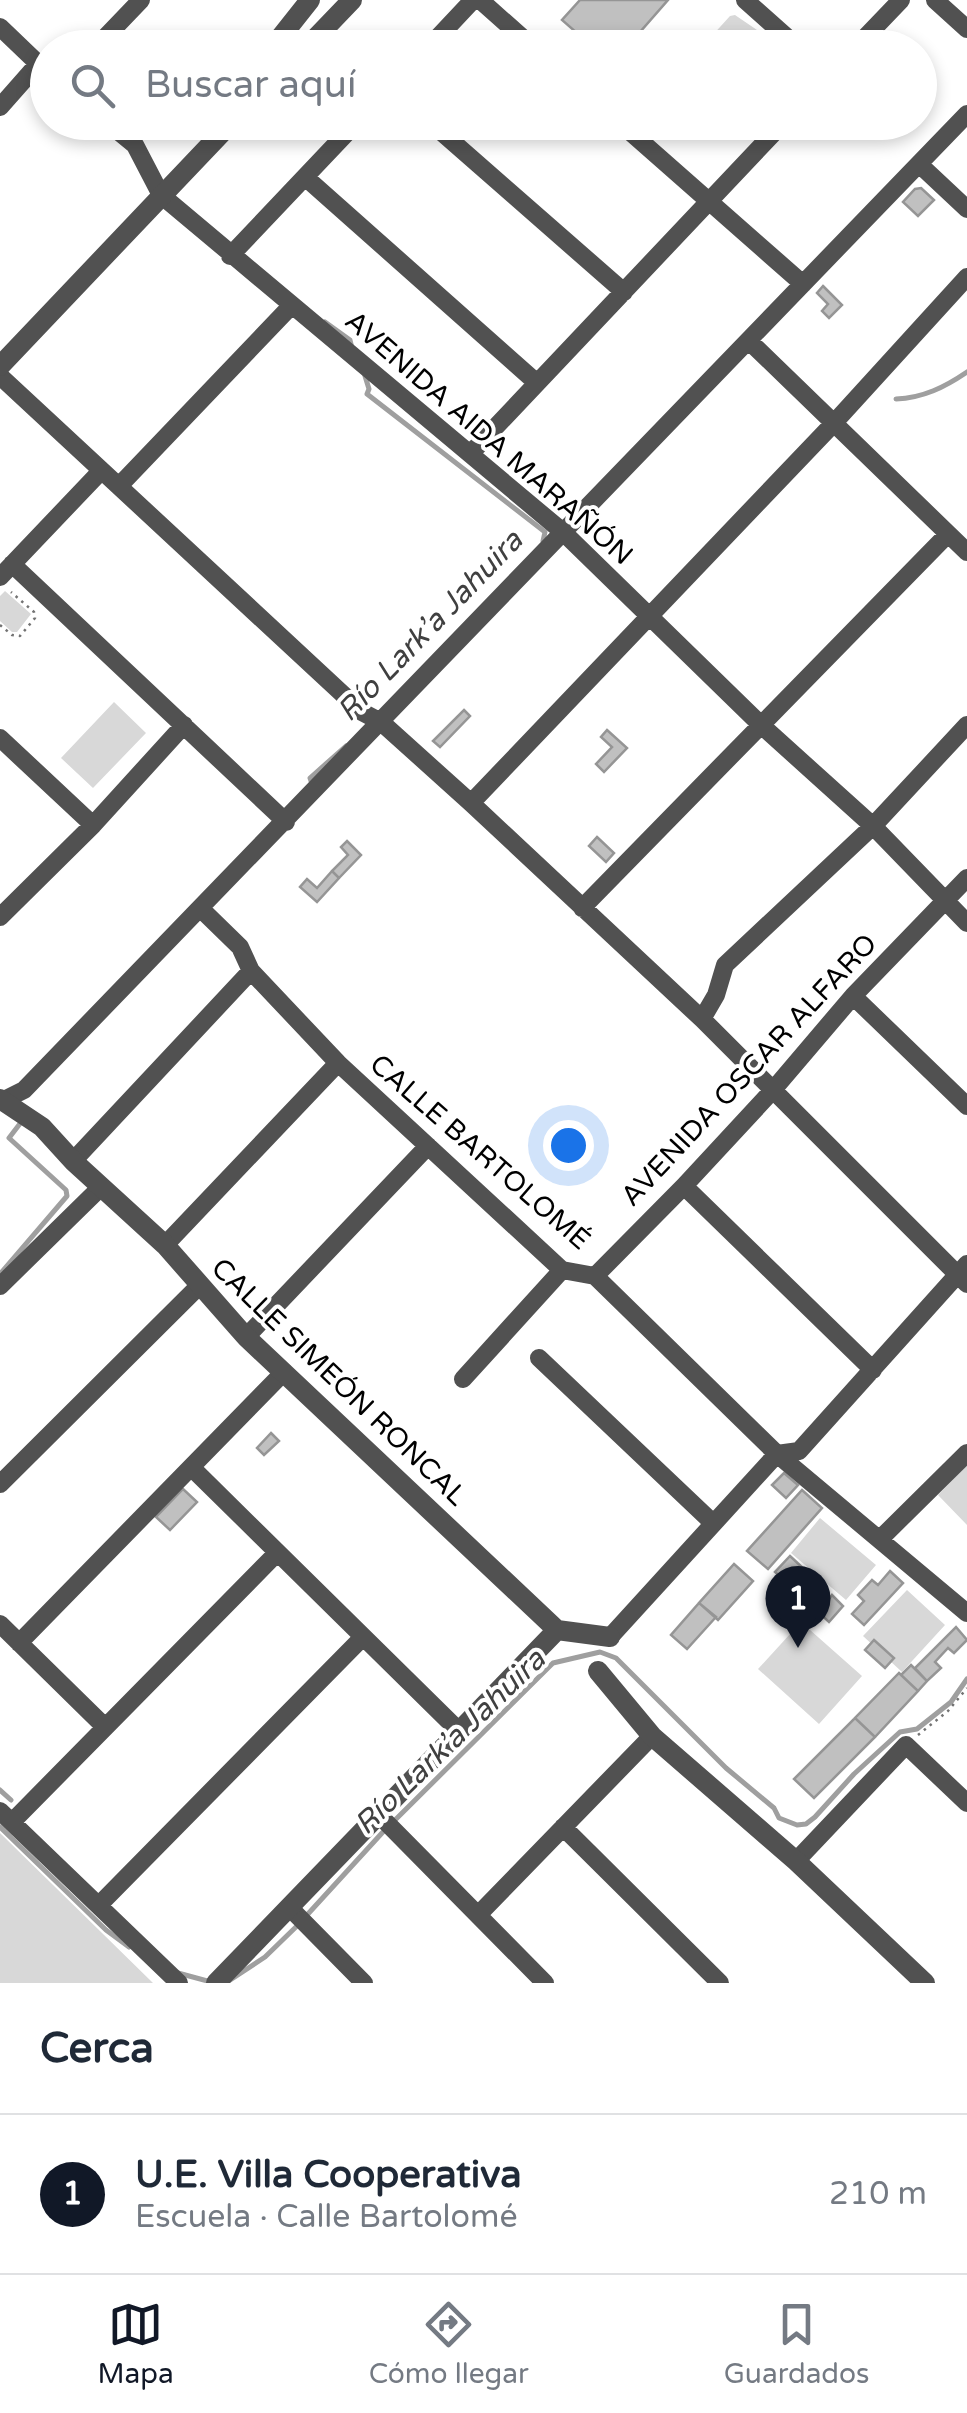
<!DOCTYPE html>
<html lang="es">
<head>
<meta charset="utf-8">
<style>
  body { margin:0; font-family:"Varela Round",sans-serif; background:#f6f6f7; color:#1f2937 }
  .you { position:absolute; left:568px; top:1145px; width:35px; height:35px; margin:-25px; border:8px solid #fff; border-radius:50%; background:#1a73e8; box-shadow:0 0 0 15px #1a73e833 }
  .badge { display:grid; place-items:center; width:65px; height:65px; border-radius:50%; background:#111827; color:#fff; font-size:32px; font-weight:700 }
  .pin { position:absolute; translate:-50% -82px; filter:drop-shadow(0 2px 5px #0008) }
  .pin::after { content:''; position:absolute; top:52px; width:35px; height:30px; background:inherit; clip-path:polygon(0 0,100% 0,50% 100%) }
  .list { margin:0; padding:0; list-style:none }
  h2 { display:flex; justify-content:space-between; align-items:center; height:130px; margin:0; padding:0 40px; font-size:42px }
  h2 small { font-size:32px; font-weight:400; color:#747a83 }
  .list li { display:grid; grid-template-columns:65px 1fr auto; gap:30px; align-items:center; box-sizing:border-box; height:160px; padding:0 40px; border-top:2px solid #e0e1e3 }
  .list b { display:block; font-size:38px; white-space:nowrap }
  .list p { margin:0; font-size:32px; white-space:nowrap; color:#747a83 }
  .list em { font-size:32px; font-style:normal; color:#747a83 }
  .icon { flex:none; width:55px; height:55px; fill:none; stroke:currentColor; stroke-width:2; stroke-linecap:round; stroke-linejoin:round }
  .map { position:relative; flex:none; width:967px; height:1983px; overflow:hidden }
  .search { position:absolute; background:#fff; box-shadow:0 5px 15px #0003; left:30px; right:30px; top:30px; height:110px; display:flex; align-items:center; gap:25px; box-sizing:border-box; padding:0 35px; border-radius:55px; color:#747a83; font-size:38px }
  .sheet { height:290px; background:#fff }
  nav { display:flex; justify-content:space-around; align-items:center; box-sizing:border-box; height:140px; border-top:2px solid #e0e1e3; background:#fff; font-size:28px; color:#747a83 }
  nav a { display:grid; justify-items:center; gap:5px }
  nav .on { color:#111827 }
  .map>svg:first-child { display:block }
  .green { fill:#d8d8d8 }
  .lines { fill:none; stroke-linecap:round; stroke-linejoin:round }
  .stream { stroke:#9f9f9f; stroke-width:5 }
  .building { fill:#c0c0c0; stroke:#959595; stroke-width:2.5 }
  .path { stroke:#737373; stroke-width:2.5; stroke-dasharray:2.5 5; stroke-linecap:butt }
  .minor { stroke:#515151; stroke-width:18 }
  .tertiary { stroke:#515151; stroke-width:20 }
  .labels { text-anchor:middle; dominant-baseline:central; stroke-width:8; stroke-linejoin:round; paint-order:stroke }
  .street-label { font-size:28px; fill:#000; stroke:#fff }
  .water-label { font-size:30px; font-style:italic; fill:#404040; stroke:#fff }
</style>
</head>
<body>
<div class="map">
<svg width="967" height="1983" viewBox="0 0 967 1983">
  <rect width="100%" height="100%" fill="#fff"/>
  <path class="green" d="M735,15L757,30L742,47H715L710,38L730,16Z
    M5,591L31,614L17,632H12L0,621V596Z
    M114,702L146,733L93,788L61,758Z
    M967,1465V1525L938,1495Z
    M820,1518L876,1565L846,1600L791,1553Z
    M907,1590L945,1625L902,1672L863,1636Z
    M801,1622L862,1676L819,1724L758,1669Z
    M0,1833L153,1983H0Z"/>
  <g class="lines">
    <path class="stream" d="M325,322L350,340L352,348
      M365,376L369,389L367,394L545,532L543,541
      M896,399C923,398 945,387 967,372
      M312,784L310,778L346,746
      M0,1274L67,1196L66,1190L9,1138L22,1121
      M0,1790L11,1800
      M0,1827L106,1930L129,1947
      M307,1915L382,1833L553,1663L600,1652L616,1658L726,1768L774,1808L779,1818L797,1825L806,1824L815,1817L854,1774L900,1732L917,1729L951,1702L967,1679
      M178,1973L211,1982
      M227,1982L265,1957L299,1924"/>
  </g>
  <path class="building" d="M580,0H668L626,48H594L562,20Z
    M921,188L934,200L918,216L903,202L915,189Z
    M823,286L842,305L829,318L822,311L828,304L817,293Z
    M464,710L470,716L440,747L433,741Z
    M607,730L627,748L604,772L596,764L612,747L601,737Z
    M597,837L614,853L606,862L589,846Z
    M347,841L361,855L339,878L332,871L348,855L341,847Z
    M332,871L339,878L317,902L300,887L307,879L317,888Z
    M271,1433L279,1441L264,1455L257,1448Z
    M784,1473L798,1485L786,1498L772,1485Z
    M183,1489L197,1502L170,1530L156,1517Z
    M802,1490L822,1508L768,1569L747,1551Z
    M790,1556L804,1569L800,1573L829,1599L832,1595L843,1606L829,1622L775,1572Z
    M734,1564L753,1581L718,1620L699,1603Z
    M890,1571L903,1583L864,1625L852,1614L864,1601L858,1595L872,1580L878,1585Z
    M699,1603L716,1617L687,1649L671,1635Z
    M956,1627L967,1640L954,1653L948,1648L935,1662L941,1668L927,1681L915,1668Z
    M874,1640L894,1658L885,1668L865,1650Z
    M911,1665L927,1681L918,1691L901,1675Z
    M899,1673L918,1691L875,1737L855,1718Z
    M855,1718L875,1737L814,1798L794,1779Z"/>
  <g class="lines">
    <path class="path" d="M0,625L12,635L20,636L35,618L34,612L11,592
      M918,1735L948,1711L967,1688"/>
    <path class="minor" d="M480,0L534,48
      M745,0L799,48
      M935,0L967,29
      M0,27L48,73
      M95,48L141,0
      M428,48L473,0
      M855,48L901,0
      M0,107L38,64
      M107,122L135,145L161,195L563,532L761,725L873,826L967,923
      M430,122L624,292
      M619,122L803,284
      M919,164L967,209
      M305,177L537,383
      M230,256L357,122
      M749,341L967,552
      M0,376L362,712L381,722L471,803L702,1019L967,1284
      M471,453L784,122
      M119,486L292,305
      M12,564L286,822
      M0,577L101,471
      M0,738L93,825
      M471,803L833,424L967,277
      M200,908L240,947L251,971L338,1063L562,1270L595,1276L777,1454L967,1613
      M582,908L948,534
      M0,917L93,825L184,725
      M853,996L967,1106
      M702,1019L716,995L725,965L873,826L967,725
      M0,1102L24,1090L967,114
      M73,1161L251,971
      M684,1186L873,1370
      M165,1245L338,1063
      M595,1276L684,1186L773,1090L853,996L967,878
      M0,1286L101,1187
      M246,1337L428,1146
      M539,1358L713,1523
      M463,1379L562,1270
      M191,1467L459,1731
      M0,1484L199,1286
      M880,1539L967,1453
      M0,1624L104,1726
      M610,1637L777,1454L799,1451L967,1264
      M19,1643L284,1372
      M0,1811L179,1983
      M378,1814L545,1983
      M12,1822L276,1554
      M563,1827L720,1983
      M796,1861L906,1745L967,1803
      M99,1905L362,1638
      M289,1907L364,1983
      M478,1915L652,1736"/>
    <path class="tertiary" d="M272,48L310,0
      M306,48L352,0
      M0,366L232,122
      M0,1099L42,1127L73,1161L165,1245L246,1337L557,1630L610,1637
      M598,1671L652,1736L796,1861L925,1983
      M216,1983L557,1630"/>
  </g>
  <g class="labels">
    <g class="street-label">
      <text transform="translate(489 438) rotate(41)">AVENIDA AIDA MARAÑÓN</text>
      <text transform="translate(749 1070) rotate(-47)">AVENIDA OSCAR ALFARO</text>
      <text transform="translate(480 1152) rotate(41)">CALLE BARTOLOMÉ</text>
      <text transform="translate(339 1382) rotate(44)">CALLE SIMEÓN RONCAL</text>
    </g>
    <g class="water-label">
      <text transform="translate(430 626) rotate(-46)">Río Lark’a Jahuira</text>
      <text transform="translate(450 1742) rotate(-44)">Río Lark’a Jahuira</text>
    </g>
  </g>
</svg>
<div class="you"></div>
<div class="pin badge" style="left:798px;top:1648px">1</div>
<div class="search"><svg class="icon" aria-label="search" viewBox="0 0 24 24"><circle cx="10" cy="10" r="6"/><path d="M15 15l6 6"/></svg>Buscar aquí</div>
</div>
<section class="sheet">
<h2>Cerca<small></small></h2>
<ul class="list">
<li><span class="badge">1</span><div><b>U.E. Villa Cooperativa</b><p>Escuela · Calle Bartolomé</p></div><em>210 m</em></li>
</ul>
</section>
<nav>
<a class="on"><svg class="icon" aria-label="map" viewBox="0 0 24 24"><path d="M3 6l6-2 6 2 6-2v14l-6 2-6-2-6 2zM9 4v14M15 6v14"/></svg>Mapa</a>
<a><svg class="icon" aria-label="directions" viewBox="0 0 24 24"><path d="M12 3l9 9-9 9-9-9zM9 14v-3h6M13 9l2 2-2 2"/></svg>Cómo llegar</a>
<a><svg class="icon" aria-label="saved" viewBox="0 0 24 24"><path d="M7 4h10v16l-5-4-5 4z"/></svg>Guardados</a>
</nav>
</body>
</html>
